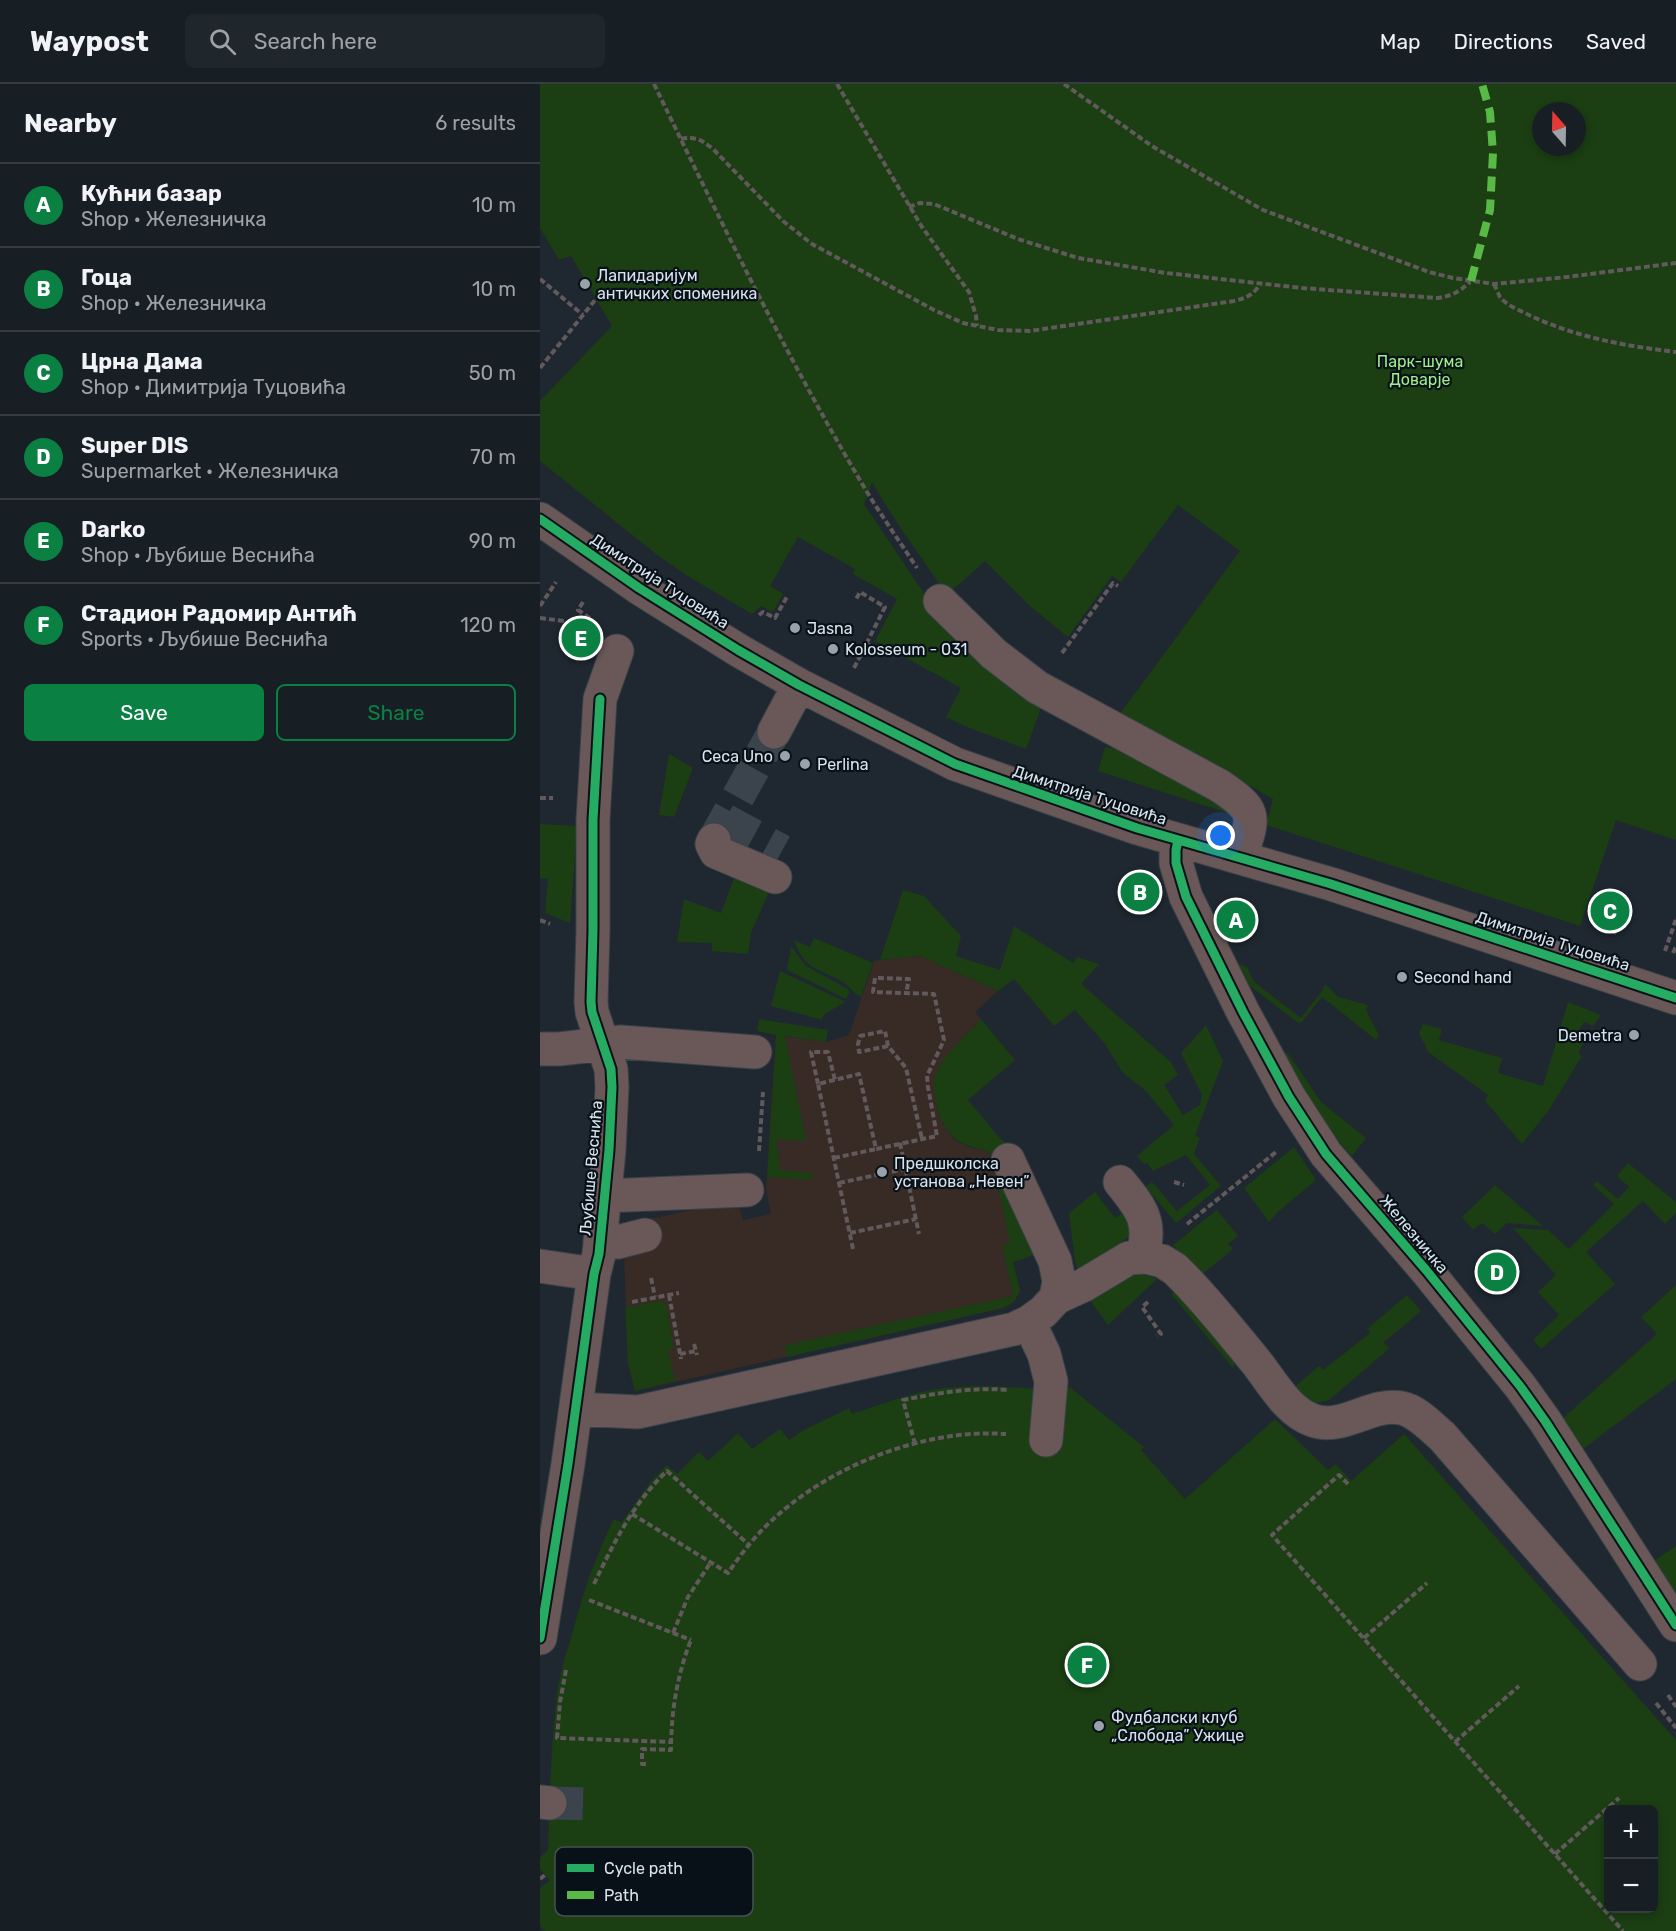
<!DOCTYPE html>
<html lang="en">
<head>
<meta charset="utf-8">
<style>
  body { margin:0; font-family:Rubik,sans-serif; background:#20272c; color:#f1f3f6 }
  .controls { position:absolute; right:18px; bottom:18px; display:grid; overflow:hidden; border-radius:9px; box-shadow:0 3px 9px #0003 }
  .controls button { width:54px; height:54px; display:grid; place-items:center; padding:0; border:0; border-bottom:2px solid #363c41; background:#171e24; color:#f1f3f6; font:30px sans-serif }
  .compass { position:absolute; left:992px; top:18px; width:54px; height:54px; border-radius:50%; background:#171e24; box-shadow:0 3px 9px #0003; rotate:340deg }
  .you { position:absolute; left:681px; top:752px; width:21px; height:21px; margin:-15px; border:4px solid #fff; border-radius:50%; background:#1a73e8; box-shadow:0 0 0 9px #1a73e833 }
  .badge { display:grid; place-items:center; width:39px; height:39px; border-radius:50%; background:#0b8043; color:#fff; font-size:20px; font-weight:700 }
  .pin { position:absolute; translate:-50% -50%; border:3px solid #fff; box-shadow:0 2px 6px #0006 }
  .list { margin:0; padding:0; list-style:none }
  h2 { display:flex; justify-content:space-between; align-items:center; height:78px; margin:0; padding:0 24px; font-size:26px }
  h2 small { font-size:20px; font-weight:400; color:#9ea2a6 }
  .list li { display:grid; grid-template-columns:39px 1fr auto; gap:18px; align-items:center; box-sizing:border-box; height:84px; padding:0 24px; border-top:2px solid #363c41 }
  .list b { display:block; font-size:22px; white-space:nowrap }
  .list p { margin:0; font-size:20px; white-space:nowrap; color:#9ea2a6 }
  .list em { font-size:20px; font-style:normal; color:#9ea2a6 }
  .actions { display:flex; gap:12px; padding:18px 24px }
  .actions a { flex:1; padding:14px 0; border:2px solid #0b8043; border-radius:9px; text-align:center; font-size:21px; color:#0b8043 }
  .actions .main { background:#0b8043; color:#fff }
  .icon { flex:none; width:33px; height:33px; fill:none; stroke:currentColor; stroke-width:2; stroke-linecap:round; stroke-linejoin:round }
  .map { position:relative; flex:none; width:1136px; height:1847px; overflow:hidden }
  header { display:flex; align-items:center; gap:36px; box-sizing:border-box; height:84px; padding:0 30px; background:#171e24; border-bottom:2px solid #363c41 }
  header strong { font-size:28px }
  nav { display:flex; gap:33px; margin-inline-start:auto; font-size:21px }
  .search { width:420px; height:54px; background:#20272c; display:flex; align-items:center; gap:15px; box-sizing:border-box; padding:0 21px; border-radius:9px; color:#9ea2a6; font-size:22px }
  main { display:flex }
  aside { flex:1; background:#171e24 }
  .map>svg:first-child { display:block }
  .education { fill:#382a25 }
  .green { fill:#1b3e13; fill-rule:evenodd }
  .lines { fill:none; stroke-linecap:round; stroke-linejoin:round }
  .minor-tunnel { stroke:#3b444c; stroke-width:33; stroke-dasharray:33 16; stroke-linecap:butt }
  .minor-casing { stroke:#3b4249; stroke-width:35 }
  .path { stroke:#61595b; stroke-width:4; stroke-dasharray:6 3; stroke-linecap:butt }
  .minor { stroke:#6a5858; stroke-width:33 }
  .quiet { stroke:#58b947; stroke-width:8; stroke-dasharray:15 8; stroke-linecap:butt }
  .cycleway-casing { stroke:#091118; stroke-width:13 }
  .cycleway { stroke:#26ab63; stroke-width:9 }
  .poi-dot { fill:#97a2ab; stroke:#091118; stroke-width:2 }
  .labels { text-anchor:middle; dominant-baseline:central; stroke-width:4.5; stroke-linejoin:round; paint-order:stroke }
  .poi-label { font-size:16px; fill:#d8e3ed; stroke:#091118; text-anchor:start }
  .park-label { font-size:16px; fill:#9ef189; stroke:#091118 }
  .street-label { font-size:16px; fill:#d8e3ed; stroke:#091118 }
  .key { fill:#091118; stroke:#475058; stroke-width:1.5 }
  .key-label { font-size:16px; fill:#d8e3ed }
</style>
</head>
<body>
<header>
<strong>Waypost</strong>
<div class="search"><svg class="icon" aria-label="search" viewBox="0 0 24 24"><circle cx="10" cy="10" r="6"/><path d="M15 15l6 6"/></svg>Search here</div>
<nav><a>Map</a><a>Directions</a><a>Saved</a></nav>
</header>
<main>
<aside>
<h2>Nearby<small>6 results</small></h2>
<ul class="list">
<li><span class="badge">A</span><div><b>Кућни базар</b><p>Shop · Железничка</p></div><em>10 m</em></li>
<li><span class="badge">B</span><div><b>Гоца</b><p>Shop · Железничка</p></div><em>10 m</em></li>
<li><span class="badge">C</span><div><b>Црна Дама</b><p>Shop · Димитрија Туцовића</p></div><em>50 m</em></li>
<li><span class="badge">D</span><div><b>Super DIS</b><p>Supermarket · Железничка</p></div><em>70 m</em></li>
<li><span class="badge">E</span><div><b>Darko</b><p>Shop · Љубише Веснића</p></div><em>90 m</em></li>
<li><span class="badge">F</span><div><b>Стадион Радомир Антић</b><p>Sports · Љубише Веснића</p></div><em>120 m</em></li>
</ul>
<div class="actions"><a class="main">Save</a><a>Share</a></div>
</aside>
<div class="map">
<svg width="1136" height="1847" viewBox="0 0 1136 1847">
  <rect width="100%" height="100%" fill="#1f2830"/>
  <path class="education" d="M380,872L458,907L435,928L441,935L405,975L396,989V1022L403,1039L414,1055L428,1063L448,1067L494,1171L473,1178L480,1207L474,1218L463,1224L95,1307L88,1279L84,1172L101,1137L197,1116L203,1136L231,1130L226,1106L236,951L286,958L309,951L334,877Z"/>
  <path class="green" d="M0,0H1136V756L1076,736L1040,842L726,741L733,715L662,674L579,631L700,467L638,421L581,498L572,492L528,553L491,523L445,477L407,511L355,436L332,398L324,420L393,523L501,624L486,665L427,643L406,633L421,604L335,557L357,515L313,490L315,485L258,453L230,502L243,510L233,528L221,522L212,530L146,491L116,470L0,377V317L72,242L31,172L19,176L0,144ZM1001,27H1037V63H1001Z
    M565,663L575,665L675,716L694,731L558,687Z
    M129,670L153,684L134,733L119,731Z
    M0,740L37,742L30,839L5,829L8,795L0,794Z
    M197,786L232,801L211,849L208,870L172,867V859L137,858L144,815L181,829Z
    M363,806L384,812L421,852L416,872L460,886L474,842L533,879L537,873L559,880L541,900L631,978L638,991L624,1001L643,1031L660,1021L662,1011L641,969L666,941L683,977L655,1052L660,1054L654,1070L681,1102L636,1139L606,1103L612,1098L637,1127L670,1101L646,1071L613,1087L607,1079L604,1080L597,1072L634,1041L606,1007L583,989L565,960L535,926L514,942L474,895L458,907L380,872L340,876Z
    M274,854L333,879L321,913C312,908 310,903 303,898C277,883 265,887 254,856L270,863Z
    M251,862L266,882L308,905L310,908L306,915L247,886Z
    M699,880L707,883L714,898L761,934L782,907L785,900L798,913L828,921L826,926L839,951L836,956L782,913L760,940L710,902Z
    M240,887L306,918L284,930L282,936L231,922Z
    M1028,918L1061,931L1053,942L1044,938L1040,945L1048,950L1038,969L1042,972L1009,1026L982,1060L945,1017L948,1011L888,968L879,949L883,940L902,945L899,956L962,974L958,989L1003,1002Z
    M219,935L288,946L286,958L245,952L266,1057L236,1055L240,1086L272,1089L273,1096L227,1093L236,951L217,947Z
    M441,935L475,976L428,1016L459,1053L479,1071L494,1171L473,1178L480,1207L474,1218L463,1224L247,1273L245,1261L473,1212L462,1160L470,1159L452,1075L448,1067C436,1064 427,1063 417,1056C400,1045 389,1008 396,989C402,973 429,948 441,935Z
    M741,968L747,969L750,972L781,1018L826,1054L812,1072C783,1041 762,1005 741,968Z
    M754,1063L776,1096L737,1129L729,1138L704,1104Z
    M1088,1079L1136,1118V1129L1125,1140L1103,1117L1046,1168L1075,1200L1001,1265L993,1256L1019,1231L998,1208L1016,1191L973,1144L1008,1146L1029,1165L1074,1120L1053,1101L1057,1097L1078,1115L1089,1103L1077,1092Z
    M955,1101L1003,1142L967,1139L955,1150L942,1139L933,1146L922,1133Z
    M555,1108L575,1134L585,1127L590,1137V1152L539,1188L535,1178L529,1129Z
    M677,1126L698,1152L688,1160L693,1165L659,1193L633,1161Z
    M588,1190H603L617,1195L568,1241L549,1215Z
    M1136,1201V1295L1043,1365L1023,1334L1117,1250L1101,1233Z
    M639,1204L697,1272L693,1284L631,1210Z
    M867,1211L881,1227L843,1259L850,1264L789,1316L774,1320L752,1305L779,1282L783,1286L830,1249L827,1245Z
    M118,1217L126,1219L134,1265L128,1266L135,1297L95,1307L88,1279L85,1224Z
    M527,1301L604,1363L601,1366L645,1415L735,1335L788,1386L796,1380L811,1397L864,1350L1136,1656V1847H5L0,1842V1804L10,1796L0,1785V1774L8,1766C9,1717 11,1668 16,1619C18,1595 26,1570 33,1547C43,1508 56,1471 74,1435L81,1439L113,1395L127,1381L137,1390L159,1368L168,1377L198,1349L212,1365L240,1345L249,1356L264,1346L309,1324L312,1330C342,1320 373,1308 405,1304C443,1300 483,1303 521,1308ZM1068,1726H1114V1824H1068Z
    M1136,1462V1509L1115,1476Z"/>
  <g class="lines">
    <path class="minor-tunnel" d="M185,736L242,767
      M174,756L234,648
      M10,1719L48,1720"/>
    <defs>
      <path id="minor" d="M0,435L99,504L198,566L259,601L415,680L597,744L791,800L1136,914
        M400,517L454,570L497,603L680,702C718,728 714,731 701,773
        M234,648L259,601
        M174,756L172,760L176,768L235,793
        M638,756L636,766V779L646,813L703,928L749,1013L786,1070L886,1186L980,1302L1005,1337L1136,1541
        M0,965H19L81,958L215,968
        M468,1076L515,1177L519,1197L516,1214
        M580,1098C601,1124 613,1138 602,1173
        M64,1112L207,1106
        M60,1157L78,1158L105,1151
        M0,1182L54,1190
        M489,1238L504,1270L511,1297L506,1356
        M36,1325L98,1328L474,1245L489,1238L503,1228L516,1214L544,1201L589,1174L606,1173L622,1177L635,1185L645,1195C670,1221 693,1250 716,1278C732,1298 747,1327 772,1336C802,1348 831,1318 861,1324C877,1327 890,1342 902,1352L1100,1580
        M0,1554L28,1380L54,1190L59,1170L69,1066L72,1003L71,985L52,928L51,918L53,846V736L60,615L77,567
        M0,1718L10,1719"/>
    </defs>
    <use href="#minor" class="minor-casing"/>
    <path class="path" d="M114,0C181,138 248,276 327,408C343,434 360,458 377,484
      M297,0L382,143L429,208L436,232L437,242
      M524,0L612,62L723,126L889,188L913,194L954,200L1027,193L1136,179
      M141,55C155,52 162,56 173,65L243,137L272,160L394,226L423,239L458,246L490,247L694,217C707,214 713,211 721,199
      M369,123L380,119L394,120L478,155L538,174L626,189L762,204L897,214C912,212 919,208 930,198
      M0,195L43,231
      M954,200C956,204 958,209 960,213C966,221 979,226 987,230C1034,253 1085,262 1136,268
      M0,284L56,215
      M43,518L38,526L51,535
      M0,522L16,498
      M219,531L223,528L235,534L248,511
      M0,534L24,537L42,542
      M327,560L338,565
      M522,569L570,503L573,499L578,502
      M314,584L345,523L320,508L315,517
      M0,714H13
      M0,836L10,840
      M1074,850L1077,842
      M1125,867L1136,835
      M1133,869L1136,862
      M348,962L319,968L318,960L320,952L345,947L348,962L366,984L382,1055
      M278,1000L271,968H288L295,996
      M360,1059L379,1150
      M219,1067L223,1008
      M294,1074L336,1065
      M634,1098L644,1101
      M299,1099L365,1085
      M647,1140L736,1068
      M310,1149L376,1135
      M313,1165L278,1000L319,990L336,1065L397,1052L388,1003L387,992L404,956L394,910L333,908L335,894L369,895L366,909
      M111,1194L115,1213
      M129,1211L141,1275
      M92,1218L139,1209
      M608,1218L602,1223L621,1250L617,1252
      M154,1260L157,1271
      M140,1270L156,1267
      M375,1360L363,1316C398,1309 432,1303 468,1306
      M808,1400L799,1391L732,1451L1083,1847
      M92,1430L188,1489C199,1473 211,1457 225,1443C284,1384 381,1344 466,1350
      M54,1500C73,1460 94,1418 127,1387L209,1461
      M49,1516L151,1556
      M133,1549L148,1513L171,1478
      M824,1554L887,1499
      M26,1586L20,1618L17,1654L131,1658
      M1128,1611L1136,1623
      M1116,1619L1136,1644
      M915,1658L979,1602
      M106,1680H102V1665L131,1666C131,1629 137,1591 151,1556
      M1015,1770L1079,1714
      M0,1795L5,1791"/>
    <use href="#minor" class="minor"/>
    <path class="quiet" d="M931,197L950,126L953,69L950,28L942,0"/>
    <defs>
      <path id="cycleway" d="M0,435L99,504L198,566L259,601L415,680L597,744L791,800L1136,914
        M638,756L636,766V779L646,813L703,928L749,1013L786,1070L886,1186L980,1302L1005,1337L1136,1541
        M0,1554L28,1380L54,1190L59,1170L69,1066L72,1003L71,985L52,928L51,918L53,846V736L60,615"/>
    </defs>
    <use href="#cycleway" class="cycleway-casing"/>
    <use href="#cycleway" class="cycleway"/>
  </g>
  <g class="poi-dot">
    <circle cx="45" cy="200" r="6"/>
    <circle cx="255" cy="544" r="6"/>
    <circle cx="293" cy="565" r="6"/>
    <circle cx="245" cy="672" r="6"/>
    <circle cx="265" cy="680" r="6"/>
    <circle cx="862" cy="893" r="6"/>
    <circle cx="1094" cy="951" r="6"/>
    <circle cx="342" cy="1088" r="6"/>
    <circle cx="559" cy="1642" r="6"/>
  </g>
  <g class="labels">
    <g class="poi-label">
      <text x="57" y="191">Лапидаријум<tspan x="57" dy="18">античких споменика</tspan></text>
      <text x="267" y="544">Jasna</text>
      <text x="305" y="565">Kolosseum - 031</text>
      <text x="233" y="672" text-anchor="end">Ceca Uno</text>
      <text x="277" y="680">Perlina</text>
      <text x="874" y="893">Second hand</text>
      <text x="1082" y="951" text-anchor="end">Demetra</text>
      <text x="354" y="1079">Предшколска<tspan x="354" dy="18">установа „Невен”</tspan></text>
      <text x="571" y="1633">Фудбалски клуб<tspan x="571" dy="18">„Слобода” Ужице</tspan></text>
    </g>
    <g class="park-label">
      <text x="880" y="277">Парк-шума<tspan x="880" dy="18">Доварје</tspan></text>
    </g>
    <g class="street-label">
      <text transform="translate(120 497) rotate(33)">Димитрија Туцовића</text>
      <text transform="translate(550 711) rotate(18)">Димитрија Туцовића</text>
      <text transform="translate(1013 857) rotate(18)">Димитрија Туцовића</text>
      <text transform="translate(51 1084) rotate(-85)">Љубише Веснића</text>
      <text transform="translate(874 1150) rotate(50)">Железничка</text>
    </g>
  </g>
  <rect x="15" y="1763" width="198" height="69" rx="9" class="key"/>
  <rect x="27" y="1780" width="27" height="8" fill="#26ab63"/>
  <rect x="27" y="1807" width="27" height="8" fill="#58b947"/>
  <g class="key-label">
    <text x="64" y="1790">Cycle path</text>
    <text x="64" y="1817">Path</text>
  </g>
</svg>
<div class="controls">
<button>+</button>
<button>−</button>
</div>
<svg class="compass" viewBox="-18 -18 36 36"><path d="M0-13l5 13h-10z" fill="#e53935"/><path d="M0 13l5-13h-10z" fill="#9ea2a6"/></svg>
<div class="you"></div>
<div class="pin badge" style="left:696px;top:836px">A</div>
<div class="pin badge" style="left:600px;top:808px">B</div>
<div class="pin badge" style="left:1070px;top:827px">C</div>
<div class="pin badge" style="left:957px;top:1188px">D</div>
<div class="pin badge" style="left:41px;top:554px">E</div>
<div class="pin badge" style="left:547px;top:1581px">F</div>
</div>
</main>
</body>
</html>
